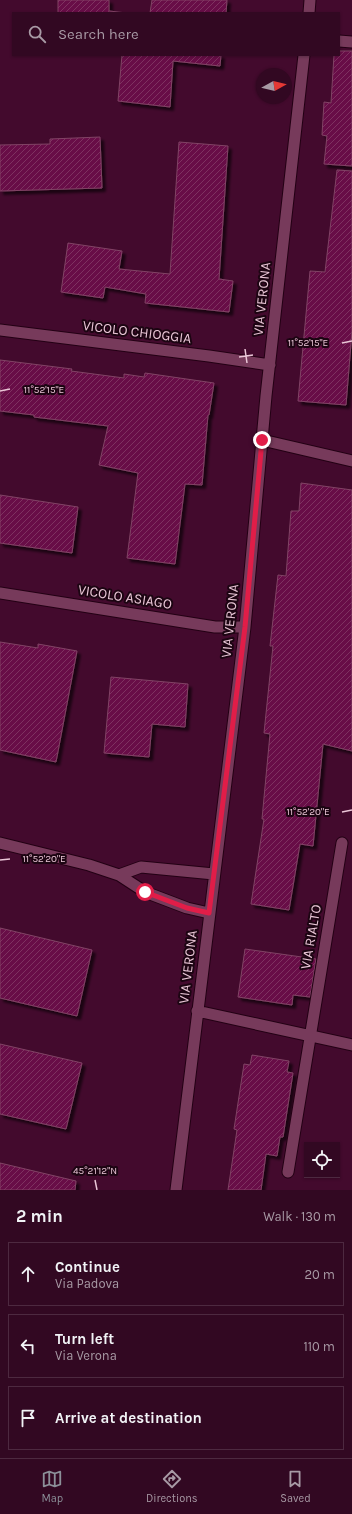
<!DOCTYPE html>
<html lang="en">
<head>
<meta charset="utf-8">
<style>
  body { margin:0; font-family:Karla,sans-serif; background:#3a112a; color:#f1f3f6 }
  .controls { position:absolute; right:12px; bottom:12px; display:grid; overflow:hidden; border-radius:0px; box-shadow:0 1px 3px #0004 }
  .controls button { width:36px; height:36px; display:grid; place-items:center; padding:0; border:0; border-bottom:1px solid #4d2940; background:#320822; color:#f1f3f6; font:20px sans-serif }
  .compass { position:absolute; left:256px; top:68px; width:36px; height:36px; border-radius:50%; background:#320822; box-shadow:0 1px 3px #0004; rotate:82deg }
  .stop { position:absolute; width:12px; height:12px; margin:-9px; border:3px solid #e11d48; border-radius:50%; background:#fff }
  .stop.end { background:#e11d48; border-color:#fff; box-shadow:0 1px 4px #0008 }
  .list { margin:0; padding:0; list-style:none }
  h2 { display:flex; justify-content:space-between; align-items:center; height:52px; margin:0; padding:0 16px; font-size:17px }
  h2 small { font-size:13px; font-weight:400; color:#a89aa5 }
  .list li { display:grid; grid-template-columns:26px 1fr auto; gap:12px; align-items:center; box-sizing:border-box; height:64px; margin:0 8px 8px; padding:0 8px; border:1px solid #4d2940; border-radius:0px }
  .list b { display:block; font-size:15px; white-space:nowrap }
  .list p { margin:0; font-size:13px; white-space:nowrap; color:#a89aa5 }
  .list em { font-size:13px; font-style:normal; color:#a89aa5 }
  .icon { flex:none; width:22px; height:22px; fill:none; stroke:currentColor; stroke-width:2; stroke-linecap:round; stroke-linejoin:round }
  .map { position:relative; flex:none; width:352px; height:1190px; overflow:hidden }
  .search { position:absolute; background:#320822; box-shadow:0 1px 3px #0004; left:12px; right:12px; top:12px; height:44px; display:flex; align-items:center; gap:10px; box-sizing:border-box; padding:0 14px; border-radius:0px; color:#a89aa5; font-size:15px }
  .sheet { height:268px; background:#320822 }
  nav { display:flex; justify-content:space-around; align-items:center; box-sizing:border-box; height:56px; border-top:1px solid #4d2940; background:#320822; font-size:11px; color:#a89aa5 }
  nav a { display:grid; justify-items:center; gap:2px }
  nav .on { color:#8c9099 }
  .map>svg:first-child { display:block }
  .building { fill:url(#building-hatch); stroke:#814365; filter:url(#shadow) }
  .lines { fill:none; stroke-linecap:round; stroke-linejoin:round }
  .minor-casing { stroke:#230014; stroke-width:13 }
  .minor { stroke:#773a5b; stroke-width:11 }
  .route { stroke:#e11d48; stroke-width:5 }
  .ticks { fill:none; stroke:#eac6d7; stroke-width:1.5 }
  .labels { text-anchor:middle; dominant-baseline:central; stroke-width:4; stroke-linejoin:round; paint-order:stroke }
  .street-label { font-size:14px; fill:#eac6d7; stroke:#1c0512 }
  .ticks-label { font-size:10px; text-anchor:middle; fill:#eac6d7; stroke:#1c0512; stroke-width:4; stroke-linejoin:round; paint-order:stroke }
</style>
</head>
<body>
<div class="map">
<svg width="352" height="1190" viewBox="0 0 352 1190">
  <defs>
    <pattern id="building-hatch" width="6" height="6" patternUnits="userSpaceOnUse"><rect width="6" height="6" fill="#680e47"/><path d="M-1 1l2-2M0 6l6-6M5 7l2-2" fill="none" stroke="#7e3061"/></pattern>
    <filter id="shadow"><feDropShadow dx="3.5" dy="3.5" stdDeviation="1" flood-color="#0009"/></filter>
  </defs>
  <rect width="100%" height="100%" fill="#430a2d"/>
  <path class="building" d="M58,0H109V11L127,13H58Z
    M152,0H227L226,13H150Z
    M339,51H352V166L324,164L327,136L322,135L324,102L331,103L334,55H339Z
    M121,55H221L220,66L173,61L170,107L118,101L122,55Z
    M100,137L102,188L0,191V145L50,144V139Z
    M179,142L228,146L219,279L233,281L229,312L145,303L146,294L105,287L103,298L61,292L68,243L122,251L119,269L170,274Z
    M337,170L352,171V331L346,405L298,401L310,271L325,272Z
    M0,360L72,369L71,371L124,378V374L144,377L145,373L214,383L209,415H208L202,485L185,484L175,564L127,558L138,473L99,465L108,426L34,417V415L0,411Z
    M301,483L352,490V751L323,744L313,846L300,844L289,910L251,904L264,819H262L270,734L264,733L273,646H270L278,575L286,576L291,511H299Z
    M0,495L78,507L72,553L0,543Z
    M0,642L38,648V644L77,651L56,762L0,750Z
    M111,677L188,684L185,727L152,724L149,757L104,753Z
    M0,928L92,950L77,1016L0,998Z
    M245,949L316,959L310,997L293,995L292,1005L238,997Z
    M0,1044L82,1063L66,1129L0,1114Z
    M252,1055L289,1061L287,1072L293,1073L283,1137H280L277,1156L266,1154L261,1190H228L237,1130L234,1129L244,1064L250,1065Z
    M0,1163L76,1181L75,1190H0Z"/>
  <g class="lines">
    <defs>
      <path id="minor" d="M309,13L310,0
        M339,41L352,42
        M0,330L209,356L270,365
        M262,440L352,461
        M0,593L215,627H245
        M0,843L89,865L119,875L145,892L187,908L209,913
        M119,875L141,867L214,874
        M197,1011L352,1045
        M288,1172L342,843
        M176,1190L245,627L266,396L304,55"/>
    </defs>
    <use href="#minor" class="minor-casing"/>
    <use href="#minor" class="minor"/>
  </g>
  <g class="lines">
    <path class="route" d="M145,892L187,908L209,913L245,627L262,440"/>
  </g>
  <path class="ticks" d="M342,343L352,341M245,349L247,363M239,357L253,355M0,391L10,389M342,812L352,810M0,860L10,859M95,1180L97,1190"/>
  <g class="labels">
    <g class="street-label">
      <text transform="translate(262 299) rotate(-84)">VIA VERONA</text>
      <text transform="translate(137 332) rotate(7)">VICOLO CHIOGGIA</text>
      <text transform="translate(125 597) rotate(9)">VICOLO ASIAGO</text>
      <text transform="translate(230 621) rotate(-84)">VIA VERONA</text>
      <text transform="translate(311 937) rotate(-80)">VIA RIALTO</text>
      <text transform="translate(188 967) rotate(-83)">VIA VERONA</text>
    </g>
  </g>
  <g class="ticks-label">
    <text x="308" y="346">11°52'15"E</text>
    <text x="44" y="393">11°52'15"E</text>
    <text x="308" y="815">11°52'20"E</text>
    <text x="44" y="862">11°52'20"E</text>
    <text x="95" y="1174">45°21'12"N</text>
  </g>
</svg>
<div class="controls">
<button><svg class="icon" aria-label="locate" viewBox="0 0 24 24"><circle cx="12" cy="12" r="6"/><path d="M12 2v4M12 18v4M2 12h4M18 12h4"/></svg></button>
</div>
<svg class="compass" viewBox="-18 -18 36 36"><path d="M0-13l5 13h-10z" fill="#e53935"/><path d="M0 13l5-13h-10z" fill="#a89aa5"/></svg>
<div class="stop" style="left:145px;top:892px"></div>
<div class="stop end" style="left:262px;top:440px"></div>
<div class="search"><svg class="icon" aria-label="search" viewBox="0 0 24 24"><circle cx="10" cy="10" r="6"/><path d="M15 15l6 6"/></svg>Search here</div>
</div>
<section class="sheet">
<h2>2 min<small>Walk · 130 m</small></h2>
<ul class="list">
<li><svg class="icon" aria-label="ahead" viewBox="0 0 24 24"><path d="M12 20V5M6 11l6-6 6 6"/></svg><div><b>Continue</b><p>Via Padova</p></div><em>20 m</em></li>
<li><svg class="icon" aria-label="left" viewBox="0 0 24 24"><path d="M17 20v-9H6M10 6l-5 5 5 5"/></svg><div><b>Turn left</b><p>Via Verona</p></div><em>110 m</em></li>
<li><svg class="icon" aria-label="arrive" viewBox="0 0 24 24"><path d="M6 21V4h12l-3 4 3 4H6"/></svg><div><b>Arrive at destination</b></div></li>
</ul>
</section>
<nav>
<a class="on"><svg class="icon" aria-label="map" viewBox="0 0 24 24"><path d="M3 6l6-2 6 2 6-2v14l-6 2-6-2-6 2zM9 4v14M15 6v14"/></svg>Map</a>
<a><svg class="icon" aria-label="directions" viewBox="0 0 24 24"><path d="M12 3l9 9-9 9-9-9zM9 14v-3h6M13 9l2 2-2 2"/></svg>Directions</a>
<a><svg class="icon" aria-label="saved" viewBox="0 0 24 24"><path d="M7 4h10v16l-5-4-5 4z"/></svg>Saved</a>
</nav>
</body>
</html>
